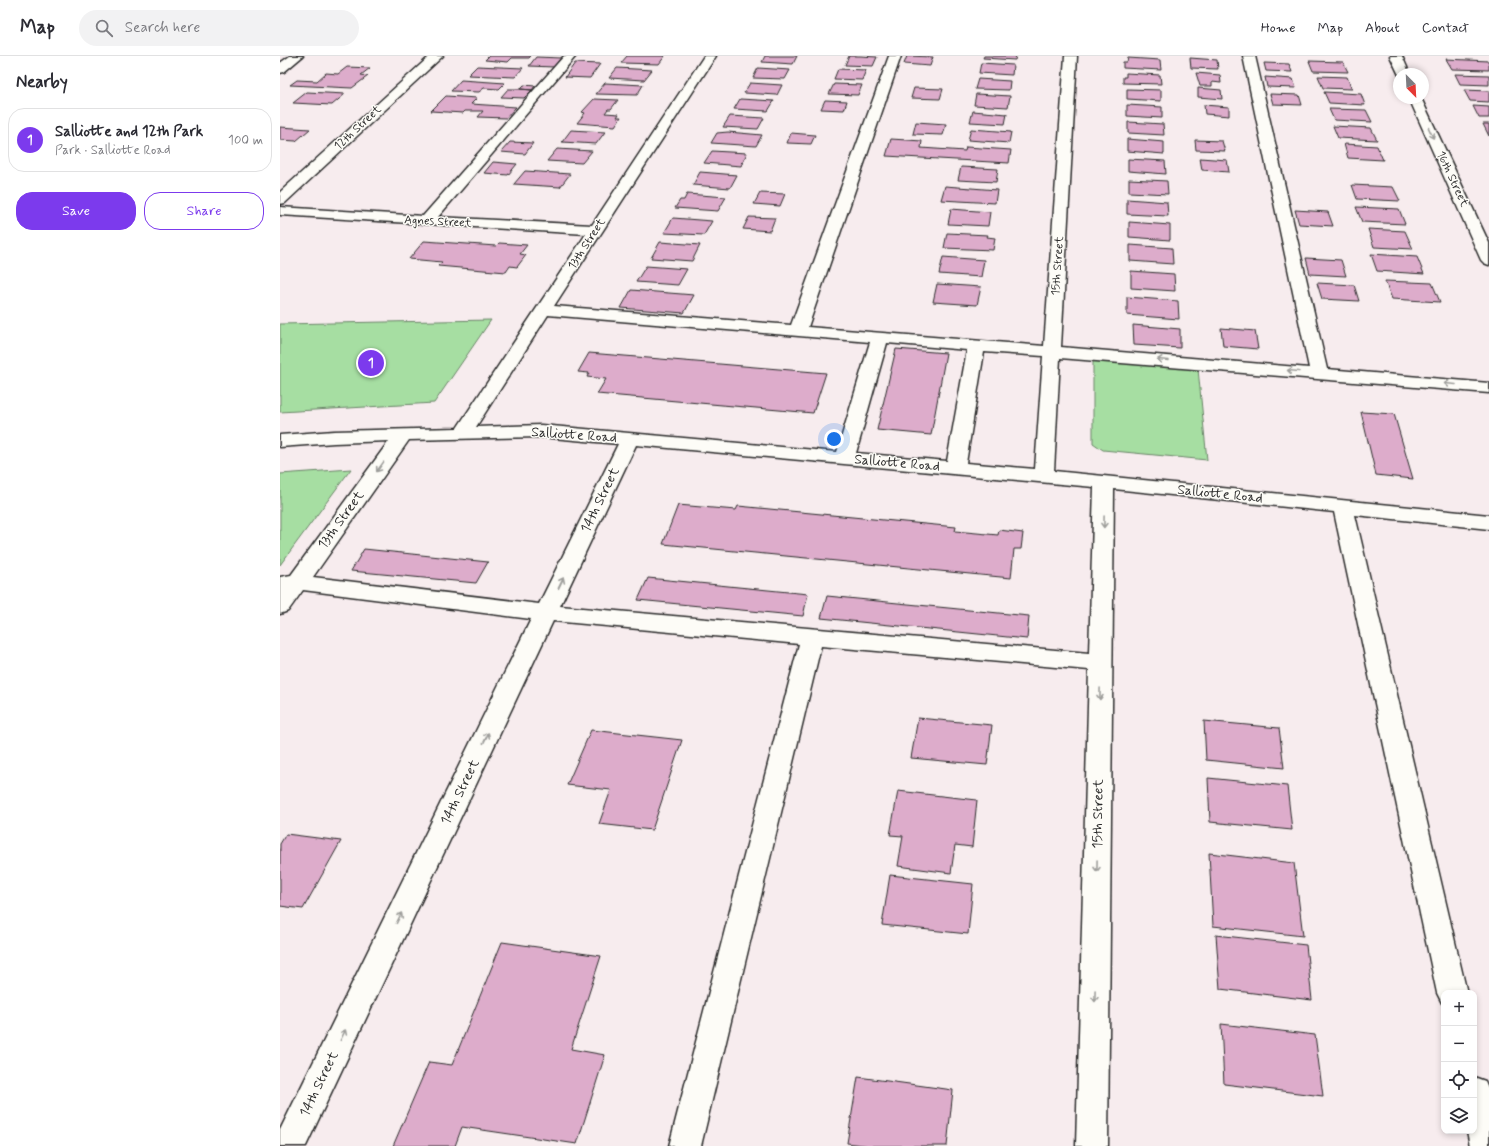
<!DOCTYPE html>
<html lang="en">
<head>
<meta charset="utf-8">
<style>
  body { margin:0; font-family:Mynerve,sans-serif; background:#f2f2f3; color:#2b2b33 }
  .controls { position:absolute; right:12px; bottom:12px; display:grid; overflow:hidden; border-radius:8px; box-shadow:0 2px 6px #0003 }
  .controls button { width:36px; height:36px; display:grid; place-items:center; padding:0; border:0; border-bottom:1px solid #e1e1e2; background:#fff; color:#2b2b33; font:20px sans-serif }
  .compass { position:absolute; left:1113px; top:12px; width:36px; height:36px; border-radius:50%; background:#fff; box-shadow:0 2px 6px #0003; rotate:156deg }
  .you { position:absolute; left:554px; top:383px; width:14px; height:14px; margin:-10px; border:3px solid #fff; border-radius:50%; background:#1a73e8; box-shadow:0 0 0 6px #1a73e833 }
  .badge { display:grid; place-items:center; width:26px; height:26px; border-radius:50%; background:#7c3aed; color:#fff; font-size:13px; font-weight:700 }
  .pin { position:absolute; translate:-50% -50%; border:2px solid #fff; box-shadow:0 1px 4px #0006 }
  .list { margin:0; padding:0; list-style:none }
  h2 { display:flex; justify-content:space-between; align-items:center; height:52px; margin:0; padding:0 16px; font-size:17px }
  h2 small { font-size:13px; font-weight:400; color:#7c7c81 }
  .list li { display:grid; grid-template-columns:26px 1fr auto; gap:12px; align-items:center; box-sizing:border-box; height:64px; margin:0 8px 8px; padding:0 8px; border:1px solid #e1e1e2; border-radius:16px }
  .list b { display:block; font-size:15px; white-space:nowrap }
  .list p { margin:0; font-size:13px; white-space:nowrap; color:#7c7c81 }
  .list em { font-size:13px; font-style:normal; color:#7c7c81 }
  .actions { display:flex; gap:8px; padding:12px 16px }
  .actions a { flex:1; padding:9px 0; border:1px solid #7c3aed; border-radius:16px; text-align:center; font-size:14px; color:#7c3aed }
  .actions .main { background:#7c3aed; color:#fff }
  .icon { flex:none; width:22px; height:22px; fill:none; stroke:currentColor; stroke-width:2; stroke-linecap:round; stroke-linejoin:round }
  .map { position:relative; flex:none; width:1209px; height:1090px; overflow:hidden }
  header { display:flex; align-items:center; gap:24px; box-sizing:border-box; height:56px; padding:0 20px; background:#fff; border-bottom:1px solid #e1e1e2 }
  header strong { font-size:19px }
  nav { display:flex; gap:22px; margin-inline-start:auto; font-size:14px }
  .search { width:280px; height:36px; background:#f2f2f3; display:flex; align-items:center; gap:10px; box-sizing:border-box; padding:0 14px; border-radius:22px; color:#7c7c81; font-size:15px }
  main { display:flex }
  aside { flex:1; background:#fff }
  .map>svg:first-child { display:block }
  .green { fill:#a6dea2; stroke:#688466 }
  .building { fill:#ddaccb; stroke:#2b2b2b }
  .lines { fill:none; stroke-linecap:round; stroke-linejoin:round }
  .minor-casing { stroke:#2b2b2b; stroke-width:3 }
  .minor { fill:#fdfcf7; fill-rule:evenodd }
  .oneway { stroke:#9e9e9b }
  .labels { text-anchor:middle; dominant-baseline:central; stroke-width:3; stroke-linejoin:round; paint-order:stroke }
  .far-street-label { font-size:12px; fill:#2b2b2b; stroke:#fdfcf7 }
  .street-label { font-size:14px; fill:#2b2b2b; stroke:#fdfcf7 }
</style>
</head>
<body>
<header>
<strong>Map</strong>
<div class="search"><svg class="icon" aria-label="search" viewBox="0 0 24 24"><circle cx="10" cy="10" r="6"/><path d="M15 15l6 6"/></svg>Search here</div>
<nav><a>Home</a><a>Map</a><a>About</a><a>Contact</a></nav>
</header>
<main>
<aside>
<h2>Nearby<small></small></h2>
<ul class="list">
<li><span class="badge">1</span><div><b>Salliotte and 12th Park</b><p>Park · Salliotte Road</p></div><em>100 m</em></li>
</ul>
<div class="actions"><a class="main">Save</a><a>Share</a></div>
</aside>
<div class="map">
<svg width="1209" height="1090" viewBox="0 0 1209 1090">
  <rect width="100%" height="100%" fill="#f7ecee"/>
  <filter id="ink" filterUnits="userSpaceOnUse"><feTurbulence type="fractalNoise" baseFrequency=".025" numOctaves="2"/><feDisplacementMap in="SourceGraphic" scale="8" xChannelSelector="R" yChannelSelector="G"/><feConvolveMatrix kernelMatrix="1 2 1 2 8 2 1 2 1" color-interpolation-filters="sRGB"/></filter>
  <g filter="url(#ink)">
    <path class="green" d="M211,264L154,347L0,356V268Z
      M813,303L918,313L927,404L823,394L813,387Z
      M71,413L0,509V418Z"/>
    <path class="building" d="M209,0H251L249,2H232L228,6L205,4Z
      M347,0H385L379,8L341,7Z
      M485,0H517L513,8L482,6Z
      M569,0H580L597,1L593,10L565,9Z
      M627,0L653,1L650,10L624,8Z
      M704,0H736L735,4L703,2Z
      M256,1L281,2L274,11L249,10Z
      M848,2L880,4L881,14L843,12V6H847Z
      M910,2L937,4L938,13L911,12Z
      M1166,3L1209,5V14L1172,13Z
      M1029,5L1063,6L1068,16L1033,15Z
      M295,7L320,8L310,22L285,21Z
      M701,7L733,9L732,19L699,17Z
      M984,7L1009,8L1012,16L986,15Z
      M197,10L243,12L235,21L188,19Z
      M67,11L90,12L81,19L88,20L72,32L10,29L17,24L37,25L46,17L58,18Z
      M337,12L372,14L364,24L329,22Z
      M478,12L510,14L505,23L473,22Z
      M558,13L586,14L582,24L554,23Z
      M846,17L880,19L881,28L843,27V21H846Z
      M916,17L940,19L941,27L932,26V30H920Z
      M1175,18L1209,19V29L1180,28Z
      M1038,20L1067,21L1072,33L1043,32Z
      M985,21L1013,23L1016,32L987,31Z
      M698,23L730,25L729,34L695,33Z
      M181,24L225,27L219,33L204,32L199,36L171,35Z
      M325,27L363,29L357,39L316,38Z
      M470,27L502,29L497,39L464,37Z
      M554,28L582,29L578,39L549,38Z
      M244,29L255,30L252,34L240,33Z
      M634,32L663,33L660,43L631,42Z
      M918,32L941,34L942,43L918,41Z
      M228,33H240L252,34L244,42L221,41Z
      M847,33L881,34V45L847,43Z
      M1184,34L1209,35V46L1190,45Z
      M27,36L65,38L52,49L13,47Z
      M1044,36L1081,38L1085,49L1049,47Z
      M696,38L730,40L728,51L694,49Z
      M990,38L1019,39L1022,49L993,48Z
      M166,40L197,42L191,48L236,51L226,62L198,61L203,55H185L183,57L151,55Z
      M314,43L338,44L331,53H328L325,57L339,58L337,61H341L335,70L297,67L305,57L302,56Z
      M460,43L494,45L488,55L454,53Z
      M545,44L567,45L564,54L541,53Z
      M847,49L882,51V62L847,60Z
      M924,49L949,51V60L925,58Z
      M1193,50L1209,51V62H1199Z
      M1049,53L1086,54L1092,66L1054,64Z
      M693,55L727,58L725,68L690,66Z
      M450,60L484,62L478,73L443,71Z
      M636,66L666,68L663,79L633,78Z
      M848,66L883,68L884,79L848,77Z
      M1203,68H1209V80Z
      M1053,70L1091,72L1097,84L1058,82Z
      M0,71L30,73L16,85L0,84Z
      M691,73L731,76L729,87L688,84Z
      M291,74L325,76L316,88L282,86Z
      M448,76L482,79L476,90L431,87L437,77Z
      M511,77L535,79L531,88L507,87Z
      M611,83L642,85L641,92L685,95L686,91L731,94L729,107L606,100Z
      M847,83L884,86V98L847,95Z
      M915,84L942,85L945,95L916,94Z
      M230,86L253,87L245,98L221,96Z
      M1064,88L1097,90L1103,104L1068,102Z
      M277,93L312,95L302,107L267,105Z
      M432,95L467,97L461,110L424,107Z
      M920,102L947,104L949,116L922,114Z
      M848,103L885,105L886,118L848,115Z
      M213,106L237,108L228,119L204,117Z
      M681,111L718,113L716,126L678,124Z
      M245,115L290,118L280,131L234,128Z
      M420,116L457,119L450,132L413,129Z
      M849,123L887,125L888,138L849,136Z
      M1072,129L1113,131L1120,145L1077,143Z
      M665,130L717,134L715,147L661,144Z
      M480,137L505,138L500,150L474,148Z
      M407,138L446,141L438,155L395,152L400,144H404Z
      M847,143L887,146L888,160L847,158Z
      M1076,151L1119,153L1125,168L1082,166Z
      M671,153L710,156L708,170L668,168Z
      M1015,154L1048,156L1053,170L1019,168Z
      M469,161L495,162L490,175L463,173Z
      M393,162L432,165L424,179L384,177Z
      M849,166L890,169V184L849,181Z
      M1088,173L1125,175L1133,193L1094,191Z
      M667,177L708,179L707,181L715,182L713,194L664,192Z
      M144,185L216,190L219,187L247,189L240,198L246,199L237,211L230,210L226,216L158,210L162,206L129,203Z
      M380,186L420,189L412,205L371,202Z
      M850,189L892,192L893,208L850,205Z
      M1091,198L1137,201L1144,218L1097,215Z
      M663,201L704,204L701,221L659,218Z
      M1026,202L1061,204L1066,220L1030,218Z
      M366,210L407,213L398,229L356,226Z
      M851,215L894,218L895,235L851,232Z
      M1105,225L1152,227L1160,246L1112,243Z
      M1037,227L1074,229L1079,245L1042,243Z
      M657,228L701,231L697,249L653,246Z
      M351,234L414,239L404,257L341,252Z
      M847,241L898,245L899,263L847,259Z
      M853,269L900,273V292L854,289Z
      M941,272L975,275L978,293L943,290Z
      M616,293L666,297L651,379L597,374Z
      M309,297L546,317L533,357L317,338L326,323L307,321L309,317L298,316Z
      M1081,356L1114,358L1133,423L1096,419Z
      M398,449L456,454L458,450L676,471L675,475L718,479L719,474L743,477L741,493H734L731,522L383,488Z
      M84,493L208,506L196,527L71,515Z
      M368,522L528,538L523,560L358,544Z
      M547,540L749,560L747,583L541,562Z
      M638,662L712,669L707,709L631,702Z
      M924,665L999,672L1004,712L926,704Z
      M311,674L402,684L372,774L319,768L331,734L287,729Z
      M928,722L1007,730L1012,774L930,766Z
      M618,735L697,744L692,791L675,789L671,817L618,810L623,780L610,779Z
      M6,778L61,785L23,853L0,850V788Z
      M929,797L1014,807L1023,880L933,870Z
      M610,819L693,828L688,878L602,869Z
      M936,879L1026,889L1032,944L940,933Z
      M222,886L321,900L291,993L325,999L297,1088L182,1071L175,1090H113L149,1006L172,1009Z
      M941,968L1035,979L1043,1040L944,1028Z
      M578,1021L673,1034L667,1090H591L567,1087Z"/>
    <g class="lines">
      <defs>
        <path id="minor" d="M10,0H23L4,16L0,17V7Z
          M150,0H163L5,147L0,148V136Z
          M284,0H296L158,161L312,169L424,0H436L274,250L511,269L609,0H621L528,271L764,290L785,0H797L781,291L1029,312L963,0H975L1047,313L1209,327V337L780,302L774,415L1209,459V473L1075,459L1187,937H1164V948L1162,947L1157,937L1054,456L834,433L828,1090H796L809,614L541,590L421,1090H389L519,588L273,565L26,1090H0V1074L251,563L23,534L8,555L0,558V521L11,519L109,385L54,387L0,391V379L54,375L177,372L306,178L0,159V151L143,160ZM268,259L590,286L557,396L261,369L196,371ZM607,287L687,294L667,405L576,397ZM704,296L763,300L755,413L686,407ZM261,381L338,388L259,548L33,521L129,384ZM356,389L814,431L809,597L280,550Z
          M1110,0H1122L1130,18H1119V19Z
          M1129,42H1141L1209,187V209L1204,207L1201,204Z
          M1194,1021L1205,1025L1209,1034V1090H1190L1187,1075H1194Z"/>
      </defs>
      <use href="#minor" class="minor-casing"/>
      <use href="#minor" class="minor"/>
    </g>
    <defs><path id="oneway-shaft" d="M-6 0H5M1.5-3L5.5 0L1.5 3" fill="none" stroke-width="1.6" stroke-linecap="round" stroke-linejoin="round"/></defs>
    <g class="oneway">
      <use href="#oneway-shaft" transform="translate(1151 77) rotate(65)"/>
      <use href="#oneway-shaft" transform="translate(883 304) rotate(-175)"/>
      <use href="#oneway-shaft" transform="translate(1013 315) rotate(-175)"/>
      <use href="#oneway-shaft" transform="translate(1170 328) rotate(-175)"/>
      <use href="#oneway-shaft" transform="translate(100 411) rotate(126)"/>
      <use href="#oneway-shaft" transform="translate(824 466) rotate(91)"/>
      <use href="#oneway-shaft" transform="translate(281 527) rotate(-64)"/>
      <use href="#oneway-shaft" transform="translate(820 638) rotate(91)"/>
      <use href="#oneway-shaft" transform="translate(206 682) rotate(-64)"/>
      <use href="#oneway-shaft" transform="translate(817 810) rotate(91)"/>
      <use href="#oneway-shaft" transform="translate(119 862) rotate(-64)"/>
      <use href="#oneway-shaft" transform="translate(815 940) rotate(91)"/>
      <use href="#oneway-shaft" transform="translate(63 979) rotate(-64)"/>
    </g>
  </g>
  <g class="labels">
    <g class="far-street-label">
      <text transform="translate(78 72) rotate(-43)">12th Street</text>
      <text transform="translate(1172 123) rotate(65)">16th Street</text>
      <text transform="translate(158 166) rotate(3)">Agnes Street</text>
      <text transform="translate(307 188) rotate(-57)">13th Street</text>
      <text transform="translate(778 210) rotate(-86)">15th Street</text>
    </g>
    <g class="street-label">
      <text transform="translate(294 379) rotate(4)">Salliotte Road</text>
      <text transform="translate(617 407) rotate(5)">Salliotte Road</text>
      <text transform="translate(940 438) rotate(6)">Salliotte Road</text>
      <text transform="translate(320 444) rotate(-64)">14th Street</text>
      <text transform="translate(61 464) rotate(-54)">13th Street</text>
      <text transform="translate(180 736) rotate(-64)">14th Street</text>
      <text transform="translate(818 758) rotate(-89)">15th Street</text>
      <text transform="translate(39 1028) rotate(-64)">14th Street</text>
    </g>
  </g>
</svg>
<div class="controls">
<button>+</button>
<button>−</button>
<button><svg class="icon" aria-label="locate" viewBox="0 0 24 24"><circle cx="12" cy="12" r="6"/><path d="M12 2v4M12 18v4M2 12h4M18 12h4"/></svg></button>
<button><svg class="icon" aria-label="layers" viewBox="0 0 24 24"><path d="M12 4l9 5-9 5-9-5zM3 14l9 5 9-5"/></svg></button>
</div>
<svg class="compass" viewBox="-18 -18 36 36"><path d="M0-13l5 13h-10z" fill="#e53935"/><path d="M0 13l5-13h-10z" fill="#7c7c81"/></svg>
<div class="you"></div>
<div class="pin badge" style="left:91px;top:307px">1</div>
</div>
</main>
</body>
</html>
